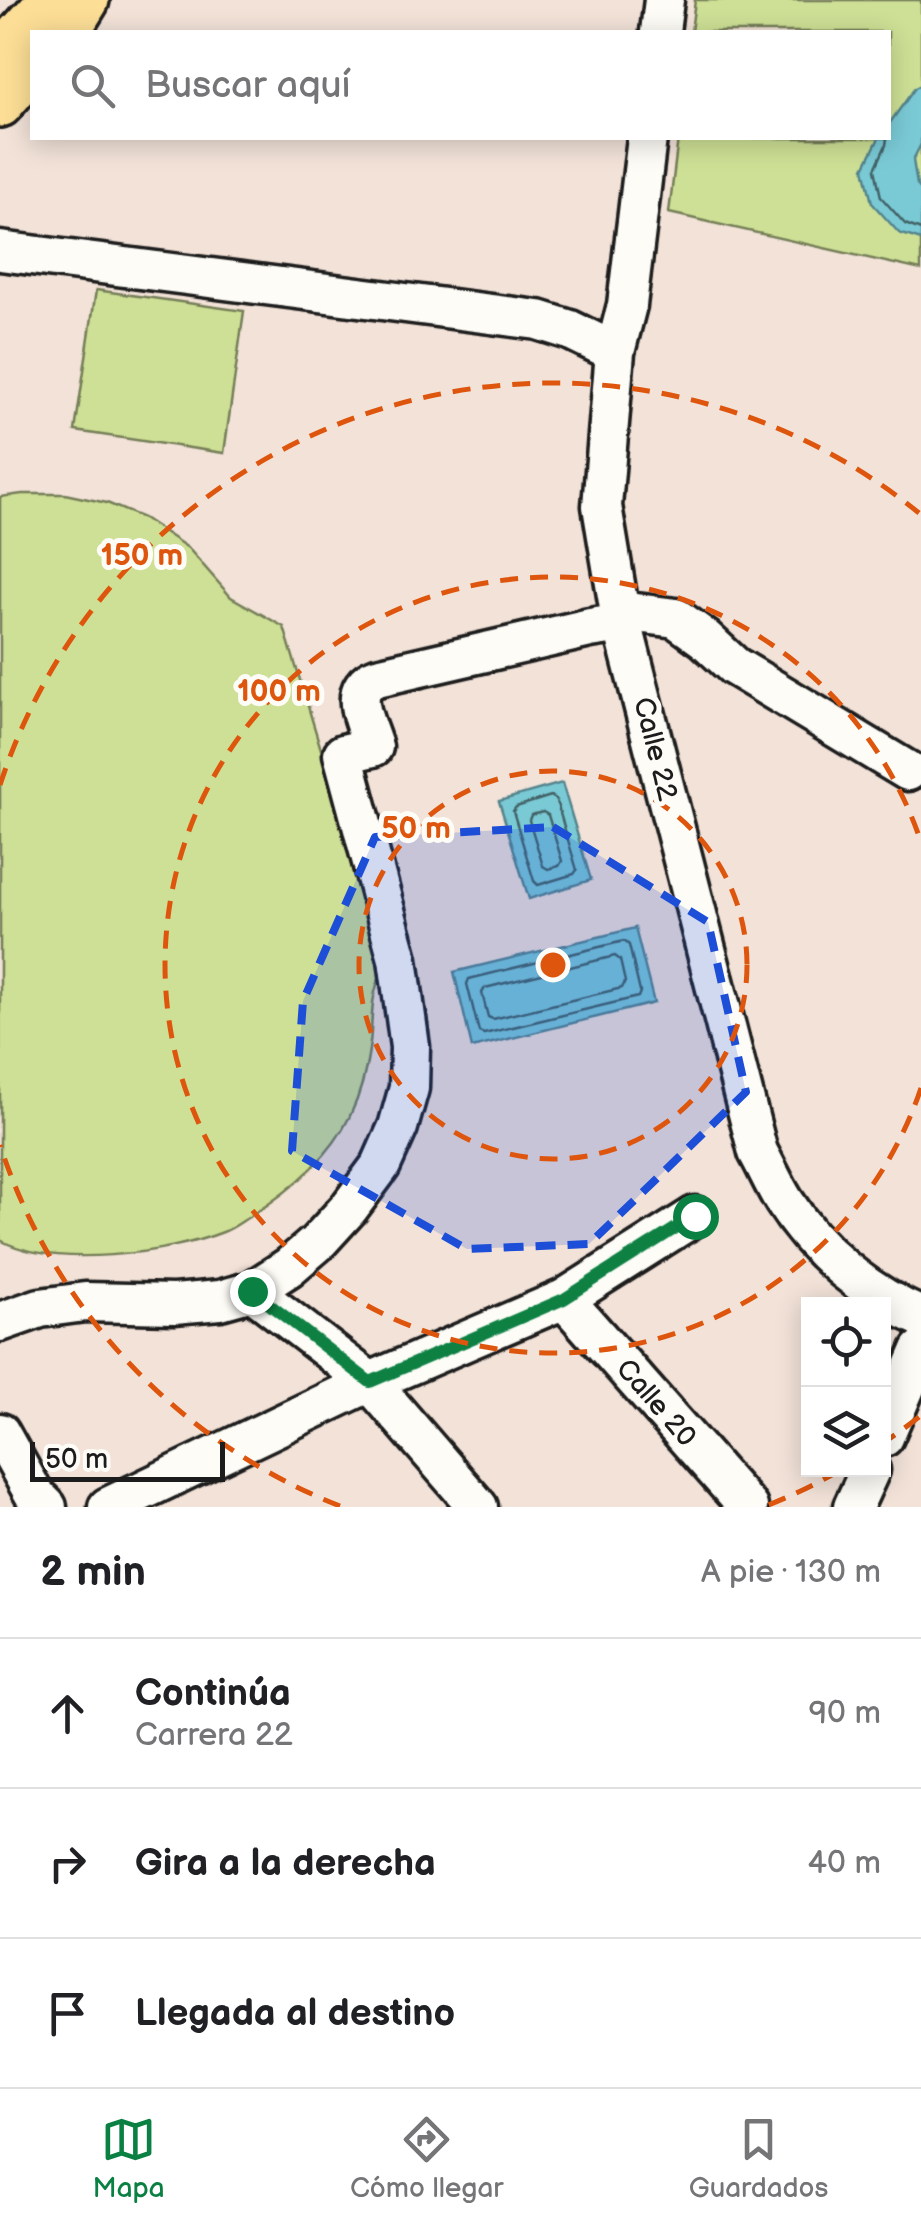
<!DOCTYPE html>
<html lang="es">
<head>
<meta charset="utf-8">
<style>
  body { margin:0; font-family:"Balsamiq Sans",sans-serif; background:#f2f2f2; color:#202124 }
  .controls { position:absolute; right:30px; bottom:30px; display:grid; overflow:hidden; border-radius:0px; box-shadow:0 5px 25px #0003 }
  .controls button { width:90px; height:90px; display:grid; place-items:center; padding:0; border:0; border-bottom:2px solid #e0e0e0; background:#fff; color:#202124; font:50px sans-serif }
  .scale { position:absolute; left:30px; bottom:25px; width:195px; box-sizing:border-box; padding-left:10px; border:5px solid #1c1c1c; border-top:0; font-size:28px; line-height:35px; white-space:nowrap; color:#1c1c1c; -webkit-text-stroke:8px #fdfcf7; paint-order:stroke }
  .stop { position:absolute; width:30px; height:30px; margin:-22px; border:8px solid #0b8043; border-radius:50%; background:#fff }
  .stop.end { background:#0b8043; border-color:#fff; box-shadow:0 2px 10px #0008 }
  .list { margin:0; padding:0; list-style:none }
  h2 { display:flex; justify-content:space-between; align-items:center; height:130px; margin:0; padding:0 40px; font-size:42px }
  h2 small { font-size:32px; font-weight:400; color:#757577 }
  .list li { display:grid; grid-template-columns:65px 1fr auto; gap:30px; align-items:center; box-sizing:border-box; height:150px; padding:0 40px; border-top:2px solid #e0e0e0 }
  .list b { display:block; font-size:38px; white-space:nowrap }
  .list p { margin:0; font-size:32px; white-space:nowrap; color:#757577 }
  .list em { font-size:32px; font-style:normal; color:#757577 }
  .icon { flex:none; width:55px; height:55px; fill:none; stroke:currentColor; stroke-width:2; stroke-linecap:round; stroke-linejoin:round }
  .map { position:relative; flex:none; width:921px; height:1507px; overflow:hidden }
  .search { position:absolute; background:#fff; box-shadow:0 5px 25px #0003; left:30px; right:30px; top:30px; height:110px; display:flex; align-items:center; gap:25px; box-sizing:border-box; padding:0 35px; border-radius:0px; color:#757577; font-size:38px }
  .sheet { height:580px; background:#fff }
  nav { display:flex; justify-content:space-around; align-items:center; box-sizing:border-box; height:140px; border-top:2px solid #e0e0e0; background:#fff; font-size:28px; color:#757577 }
  nav a { display:grid; justify-items:center; gap:5px }
  nav .on { color:#0b8043 }
  .map>svg:first-child { display:block }
  .green { fill:#cee095; stroke:#757e58; stroke-width:2.5 }
  .water { fill:#7acad6; stroke:#54848c; stroke-width:2.5 }
  .lines { fill:none; stroke-linecap:round; stroke-linejoin:round }
  .shore { stroke:#426266; stroke-width:2.5 }
  .minor-casing { stroke:#1c1c1c; stroke-width:45 }
  .major-casing { stroke:#1c1c1c; stroke-width:52 }
  .minor { stroke:#fdfcf7; stroke-width:38 }
  .major { stroke:#fcde96; stroke-width:45 }
  .route { stroke:#0b8043; stroke-width:12 }
  .marked { fill:#1d4ed8; fill-opacity:0.2; stroke:#1d4ed8; stroke-width:8; stroke-dasharray:20 12; stroke-linejoin:round }
  .ring { fill:none; stroke:#de560d; stroke-width:5; stroke-dasharray:18 12 }
  .labels { text-anchor:middle; dominant-baseline:central; stroke-width:10; stroke-linejoin:round; paint-order:stroke }
  .street-label { font-size:28px; fill:#1c1c1c; stroke:#fdfcf7 }
  .centre { fill:#de560d; stroke:#fdfcf7; stroke-width:5 }
  .ring-label { font-size:30px; text-anchor:middle; font-weight:bold; fill:#de560d; stroke:#fdfcf7; stroke-width:10; stroke-linejoin:round; paint-order:stroke }
</style>
</head>
<body>
<div class="map">
<svg width="921" height="1507" viewBox="0 0 921 1507">
  <rect width="100%" height="100%" fill="#f2e2d8"/>
  <filter id="ink" filterUnits="userSpaceOnUse"><feTurbulence type="fractalNoise" baseFrequency=".01" numOctaves="2"/><feDisplacementMap in="SourceGraphic" scale="20" xChannelSelector="R" yChannelSelector="G"/><feConvolveMatrix kernelMatrix="1 2 1 2 8 2 1 2 1" color-interpolation-filters="sRGB"/></filter>
  <g filter="url(#ink)">
    <path class="green" d="M695,0H921V270L669,213L678,138H888V32H691Z
      M96,290L244,311L224,453L75,431Z
      M22,494H65L107,503L143,518L188,548L231,597L284,627L385,961C381,973 376,985 374,997C371,1012 372,1028 370,1043C367,1068 361,1093 350,1116C329,1159 289,1192 249,1217C241,1222 232,1229 223,1232C167,1254 54,1269 0,1240V497Z"/>
    <path class="water" d="M921,85V144L913,160L917,185L921,190V240L899,233L872,203L864,168L879,138H888L889,124L915,88Z
      M562,783L591,880L529,899L499,801Z
      M635,928L654,1003L472,1048L454,972Z"/>
    <g class="lines">
      <path class="shore" d="M887,138L886,145L875,169L881,197L905,224L921,230
        M551,796L556,800L577,870L574,874L538,885L534,881L513,811L516,807Z
        M543,812L548,815L562,861L559,866L548,869L543,866L529,820L531,815Z
        M624,941L629,945L640,992L638,997L484,1034L479,1032L467,984L469,979Z
        M615,956L620,960L625,982L622,988L493,1019L488,1017L482,993L485,988Z"/>
      <defs>
        <path id="minor" d="M660,32L664,0
          M647,138L627,305L615,352L602,506L620,614L758,1152C767,1168 774,1185 784,1201C816,1252 866,1293 921,1317
          M0,251L538,320L570,330L615,352
          M620,614L636,613L676,618L705,639L734,666L908,771
          M252,1291L370,1382L478,1507
          M564,1299L748,1507
          M0,1322L40,1308L85,1302L174,1304L220,1300L252,1291L289,1267L317,1243L349,1208L381,1165L398,1127L409,1088L410,1047L398,959L343,754L373,747C366,723 345,688 377,677L590,628L623,623
          M0,1433L34,1494L47,1507
          M884,1437L921,1350
          M108,1507L370,1382L564,1299L695,1216
          M853,1507L870,1470"/>
        <path id="major" d="M63,32L75,18L86,0
          M0,57L51,0
          M0,104L32,67"/>
      </defs>
      <use href="#minor" class="minor-casing"/>
      <use href="#major" class="major-casing"/>
      <use href="#minor" class="minor"/>
      <use href="#major" class="major"/>
    </g>
  </g>
  <g class="lines" filter="url(#ink)">
    <path class="route" d="M252,1291L370,1382L564,1299L695,1216"/>
  </g>
  <path class="marked" d="M553,827L708,922L746,1092L589,1244L467,1249L292,1151L303,1001L375,837Z"/>
  <g class="ring">
    <circle cx="553" cy="965" r="194"/>
    <path d="M921 1088A388 388 0 1 1 921 842"/>
    <path d="M919 1417A581 581 0 0 1 886 1441M839 1471A581 581 0 0 1 766 1506M340 1506A581 581 0 0 1 0 1145M0 785A581 581 0 0 1 919 513"/>
  </g>
  <g class="labels">
    <g class="street-label">
      <text transform="translate(655 749) rotate(76)">Calle 22</text>
      <text transform="translate(656 1403) rotate(49)">Calle 20</text>
    </g>
  </g>
  <circle cx="553" cy="965" r="15" class="centre"/>
  <g class="ring-label">
    <text x="142" y="565">150 m</text>
    <text x="279" y="701">100 m</text>
    <text x="416" y="838">50 m</text>
  </g>
</svg>
<div class="controls">
<button><svg class="icon" aria-label="locate" viewBox="0 0 24 24"><circle cx="12" cy="12" r="6"/><path d="M12 2v4M12 18v4M2 12h4M18 12h4"/></svg></button>
<button><svg class="icon" aria-label="layers" viewBox="0 0 24 24"><path d="M12 4l9 5-9 5-9-5zM3 14l9 5 9-5"/></svg></button>
</div>
<div class="scale">50 m</div>
<div class="stop" style="left:695px;top:1216px"></div>
<div class="stop end" style="left:252px;top:1291px"></div>
<div class="search"><svg class="icon" aria-label="search" viewBox="0 0 24 24"><circle cx="10" cy="10" r="6"/><path d="M15 15l6 6"/></svg>Buscar aquí</div>
</div>
<section class="sheet">
<h2>2 min<small>A pie · 130 m</small></h2>
<ul class="list">
<li><svg class="icon" aria-label="ahead" viewBox="0 0 24 24"><path d="M12 20V5M6 11l6-6 6 6"/></svg><div><b>Continúa</b><p>Carrera 22</p></div><em>90 m</em></li>
<li><svg class="icon" aria-label="right" viewBox="0 0 24 24"><path d="M7 20v-9h11M14 6l5 5-5 5"/></svg><div><b>Gira a la derecha</b></div><em>40 m</em></li>
<li><svg class="icon" aria-label="arrive" viewBox="0 0 24 24"><path d="M6 21V4h12l-3 4 3 4H6"/></svg><div><b>Llegada al destino</b></div></li>
</ul>
</section>
<nav>
<a class="on"><svg class="icon" aria-label="map" viewBox="0 0 24 24"><path d="M3 6l6-2 6 2 6-2v14l-6 2-6-2-6 2zM9 4v14M15 6v14"/></svg>Mapa</a>
<a><svg class="icon" aria-label="directions" viewBox="0 0 24 24"><path d="M12 3l9 9-9 9-9-9zM9 14v-3h6M13 9l2 2-2 2"/></svg>Cómo llegar</a>
<a><svg class="icon" aria-label="saved" viewBox="0 0 24 24"><path d="M7 4h10v16l-5-4-5 4z"/></svg>Guardados</a>
</nav>
</body>
</html>
